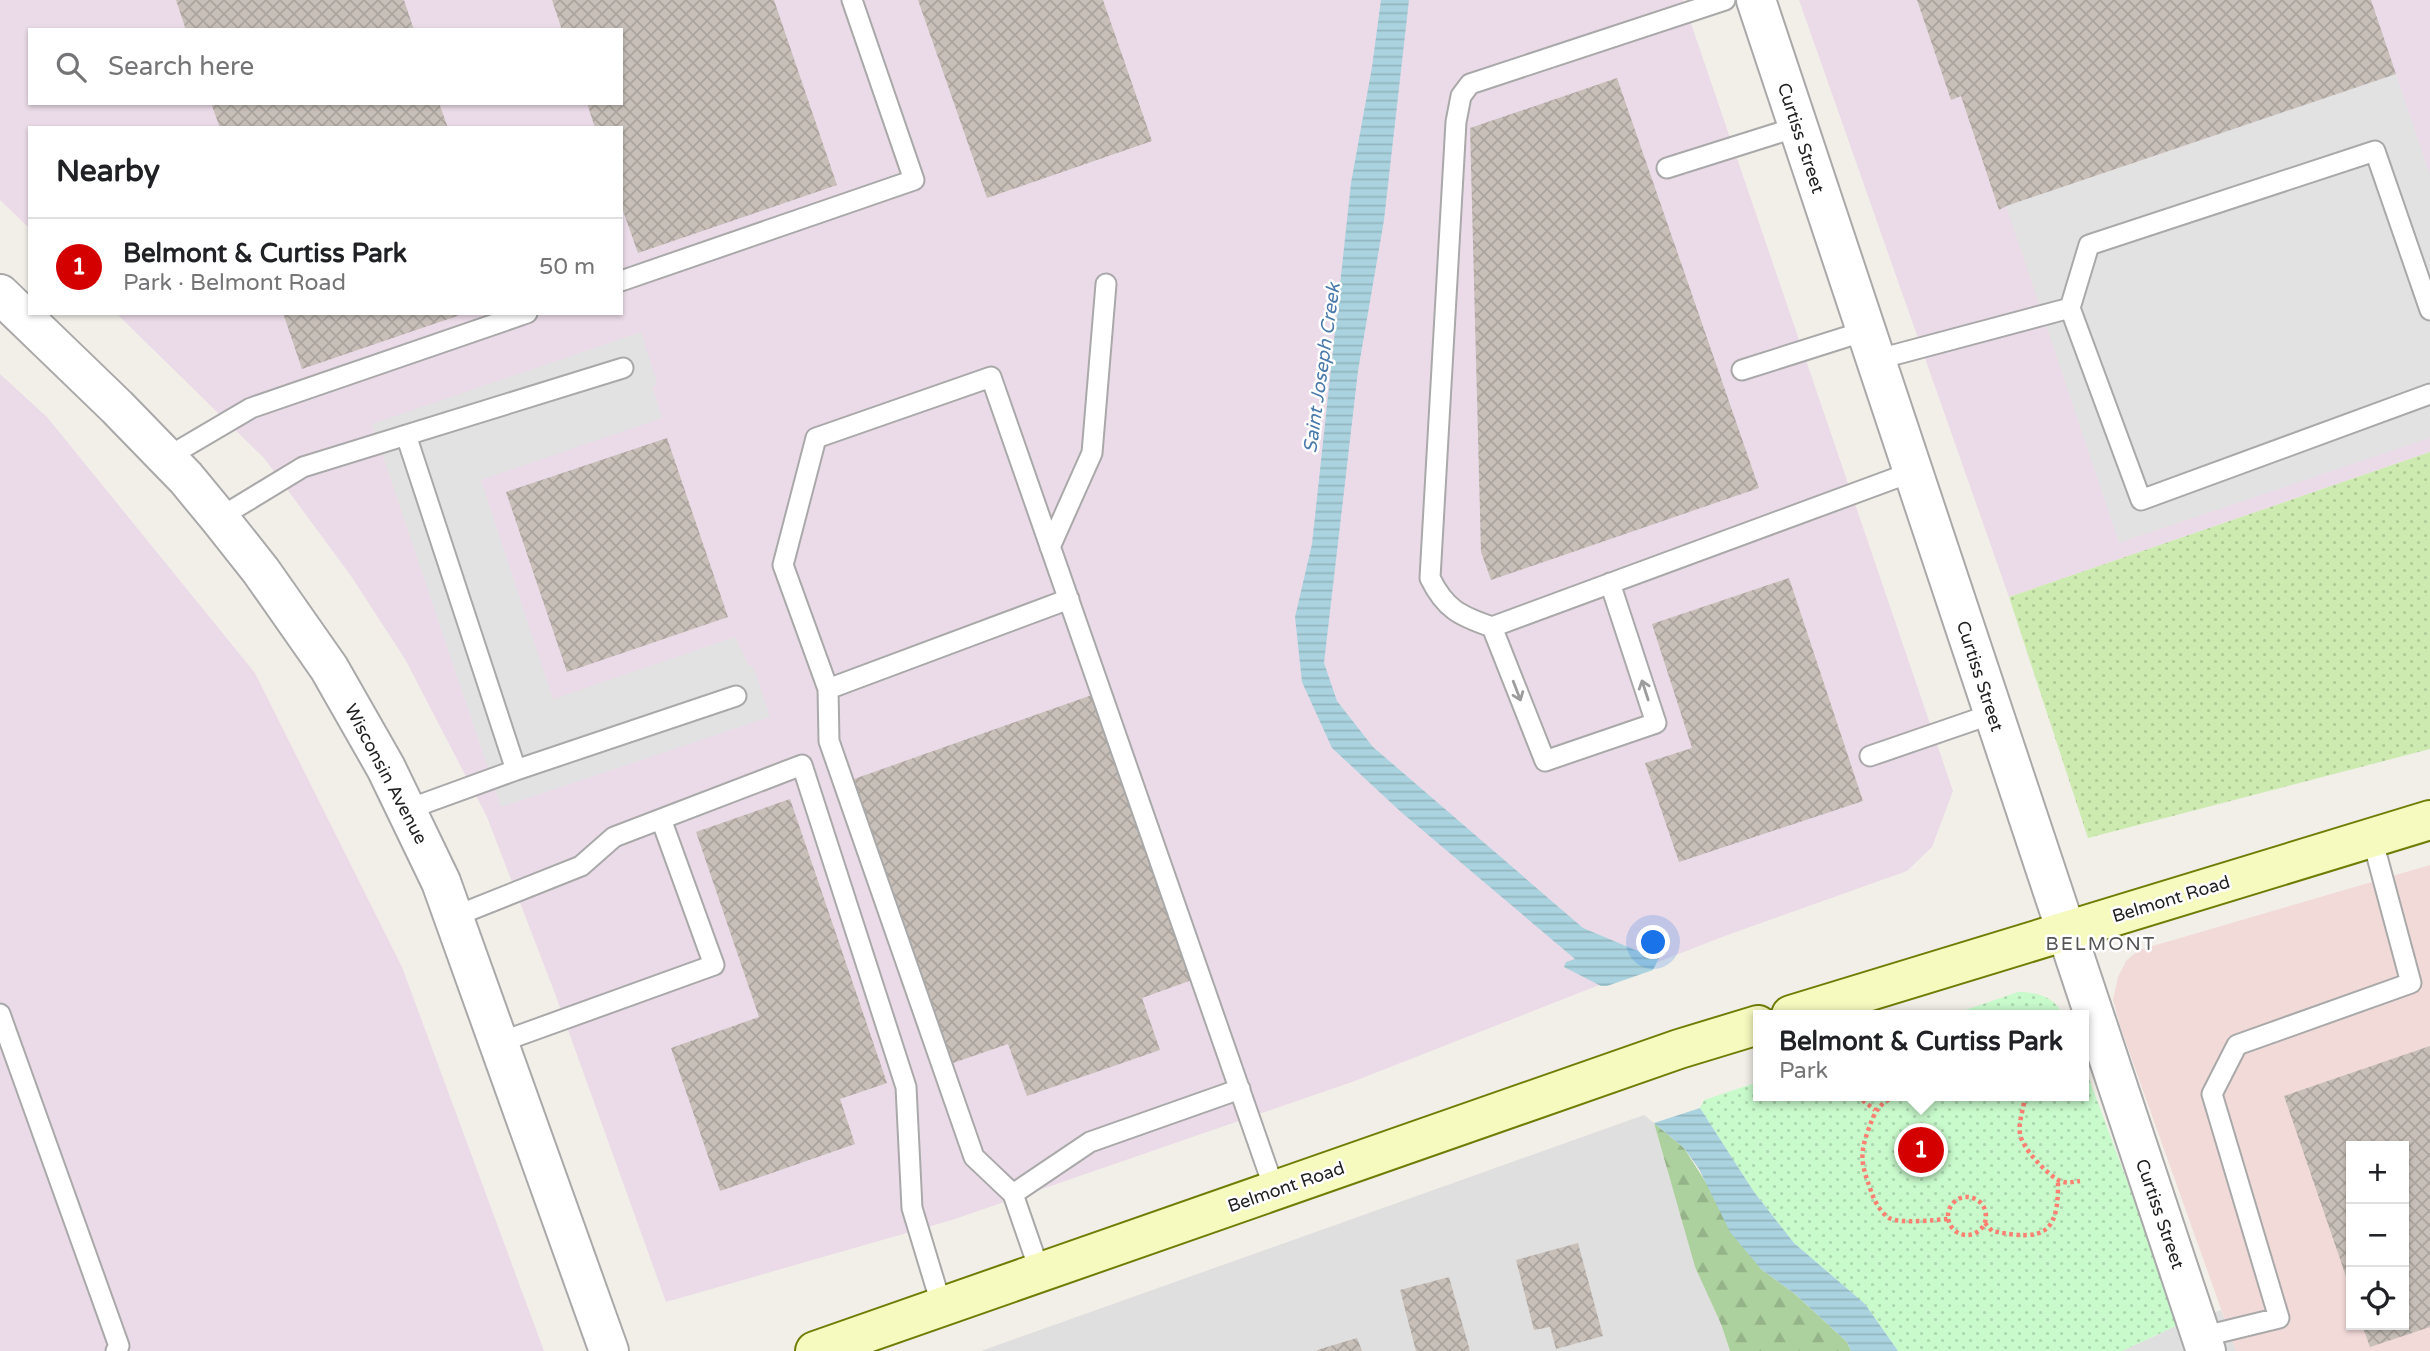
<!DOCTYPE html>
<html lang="en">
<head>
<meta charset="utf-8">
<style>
  body { margin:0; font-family:"Varela Round",sans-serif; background:#f2f2f2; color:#202124 }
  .controls { position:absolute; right:21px; bottom:21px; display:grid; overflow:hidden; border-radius:0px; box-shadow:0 2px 5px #0004 }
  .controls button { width:63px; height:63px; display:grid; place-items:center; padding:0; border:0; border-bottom:2px solid #e0e0e0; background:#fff; color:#202124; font:35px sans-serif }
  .you { position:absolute; left:1654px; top:943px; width:24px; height:24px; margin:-18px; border:5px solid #fff; border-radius:50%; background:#1a73e8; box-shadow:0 0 0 10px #1a73e833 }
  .badge { display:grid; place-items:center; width:46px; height:46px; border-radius:50%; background:#d40000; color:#fff; font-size:23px; font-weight:700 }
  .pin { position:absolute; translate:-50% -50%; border:4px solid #fff; box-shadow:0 2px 7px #0006 }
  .popup { position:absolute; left:1753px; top:1010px; width:336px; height:91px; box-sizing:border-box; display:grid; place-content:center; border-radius:0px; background:#fff; filter:drop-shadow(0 2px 5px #0005); font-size:23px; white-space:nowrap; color:#757577 }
  .popup b { font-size:26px; color:#202124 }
  .popup::after { content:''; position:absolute; left:50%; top:100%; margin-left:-14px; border:14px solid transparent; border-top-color:#fff }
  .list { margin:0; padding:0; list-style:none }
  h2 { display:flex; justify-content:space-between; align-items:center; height:91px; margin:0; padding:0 28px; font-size:30px }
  h2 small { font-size:23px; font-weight:400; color:#757577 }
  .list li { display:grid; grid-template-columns:46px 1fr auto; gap:21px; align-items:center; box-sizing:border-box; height:98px; padding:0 28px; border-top:2px solid #e0e0e0 }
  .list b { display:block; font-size:26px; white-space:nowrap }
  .list p { margin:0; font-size:23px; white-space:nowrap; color:#757577 }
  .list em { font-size:23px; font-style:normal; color:#757577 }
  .icon { flex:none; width:38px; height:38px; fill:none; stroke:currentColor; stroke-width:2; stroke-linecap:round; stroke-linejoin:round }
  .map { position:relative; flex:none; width:2430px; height:1351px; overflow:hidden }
  .search { position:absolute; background:#fff; box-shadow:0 2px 5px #0004; left:28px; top:28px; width:595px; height:77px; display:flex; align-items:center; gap:18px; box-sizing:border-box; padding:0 24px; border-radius:0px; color:#757577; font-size:26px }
  .panel { position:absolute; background:#fff; box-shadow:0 2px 5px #0004; left:28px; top:126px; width:595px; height:189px; border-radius:0px }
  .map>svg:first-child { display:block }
  .residential { fill:#e0dfdf }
  .commercial { fill:#f2dad9; fill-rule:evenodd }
  .industrial { fill:#ebdbe8; fill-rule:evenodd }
  .grass { fill:url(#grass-dots) }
  .forest { fill:url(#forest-firs) }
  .park { fill:url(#park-dots) }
  .parking { fill:#e2e2e2 }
  .water { fill:url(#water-rules) }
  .building { fill:url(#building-cross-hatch) }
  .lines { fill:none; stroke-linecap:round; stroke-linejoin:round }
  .lane-casing { stroke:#a9a9a9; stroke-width:23 }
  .street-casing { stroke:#a9a9a9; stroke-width:42 }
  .secondary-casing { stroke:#707d05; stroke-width:42 }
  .path { stroke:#fa8072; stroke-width:4.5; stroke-dasharray:3.5 3.5; stroke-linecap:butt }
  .lane { stroke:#fff; stroke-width:19 }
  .street { stroke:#fff; stroke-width:38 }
  .secondary { stroke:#f7fabf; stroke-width:38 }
  .oneway { stroke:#9c9c9c }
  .labels { text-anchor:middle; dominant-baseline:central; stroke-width:5; stroke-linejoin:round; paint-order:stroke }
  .street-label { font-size:18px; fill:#222; stroke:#fff }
  .water-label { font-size:19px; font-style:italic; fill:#4a7aab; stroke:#fff }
  .neighbourhood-label { font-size:19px; letter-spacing:2px; fill:#555; stroke:#fff }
</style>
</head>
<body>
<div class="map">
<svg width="2430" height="1351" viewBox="0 0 2430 1351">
  <defs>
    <pattern id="grass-dots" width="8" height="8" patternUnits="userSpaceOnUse" patternTransform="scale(1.75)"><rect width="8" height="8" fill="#cdebb0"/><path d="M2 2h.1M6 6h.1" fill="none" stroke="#b0c997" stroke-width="1.8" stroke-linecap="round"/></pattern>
    <pattern id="forest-firs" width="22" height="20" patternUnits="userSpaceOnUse" patternTransform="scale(1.75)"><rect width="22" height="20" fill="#add19e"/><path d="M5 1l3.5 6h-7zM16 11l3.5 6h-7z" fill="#95b388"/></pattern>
    <pattern id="park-dots" width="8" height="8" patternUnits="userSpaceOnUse" patternTransform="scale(1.75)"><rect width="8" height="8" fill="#c8facc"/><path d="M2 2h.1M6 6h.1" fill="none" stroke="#acd6af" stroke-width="1.8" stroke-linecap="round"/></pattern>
    <pattern id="water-rules" width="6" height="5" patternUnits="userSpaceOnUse" patternTransform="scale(1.75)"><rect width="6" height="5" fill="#aad3df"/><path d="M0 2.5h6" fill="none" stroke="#92b5bf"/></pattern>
    <pattern id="building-cross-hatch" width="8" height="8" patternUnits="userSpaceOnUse" patternTransform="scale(1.75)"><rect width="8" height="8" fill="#c7bfb8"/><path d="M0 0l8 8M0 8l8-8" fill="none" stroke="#aba49e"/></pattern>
  </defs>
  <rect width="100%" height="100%" fill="#f2efe9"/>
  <path class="residential" d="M1644,1115L1654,1123L1695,1267L1721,1324L1730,1351H981Z
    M2221,1310L2236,1351H2122L2180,1324Z"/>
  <path class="commercial" d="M2430,865V1351H2236L2120,1026L2113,1000L2118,977L2126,961L2139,950ZM2351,1146H2404V1325H2351Z"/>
  <path class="industrial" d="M0,0H1683L1953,791L1932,847L1907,871L1722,937L1352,1082L952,1220L666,1302L554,991L487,817L405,659L351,576L264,458L116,313H621V128H30V229L0,200ZM30,30H621V103H30Z
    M1799,0H2430V452L2009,597Z
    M0,374L47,417L255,673L402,967L544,1351H0Z"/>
  <path class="grass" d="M2430,452V749L2088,838L2009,597Z"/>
  <path class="forest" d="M1654,1123L1684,1148L1761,1269L1795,1294L1847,1342L1851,1351H1730L1721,1324L1695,1267Z"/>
  <path class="park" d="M2018,992C2037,992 2055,997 2063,1015H1951Z
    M2084,1065L2180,1324L2122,1351H1898L1865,1304L1794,1243L1754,1192L1700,1108L1704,1100L1758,1082V1096H2084Z"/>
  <path class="parking" d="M2396,74L2430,175V438L2119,543L2006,206Z
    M641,332L657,383L653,388L662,418L481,480L553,699L735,637L748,664L754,668L770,717L501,807L372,424Z"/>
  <path class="water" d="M1381,0H1409L1384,220L1358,371L1324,663L1337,701L1373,747L1583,928L1645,954L1664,948L1653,970L1607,986H1601L1564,967L1566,962L1575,959L1401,812L1332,748L1302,682L1295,617L1312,544L1351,183L1372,67Z
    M1700,1108L1754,1192L1794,1243L1865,1304L1898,1351H1851L1847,1342L1795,1294L1761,1269L1730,1232L1699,1169L1684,1148L1654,1123Z"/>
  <path class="building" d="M176,0H404L414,30H186Z
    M552,0H774L837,185L638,253L621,205V128H595L587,103H621V30H562Z
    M918,0H1103L1152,141L987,198Z
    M1917,0H2371L2396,74L2006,206L1999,210L1961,96L1951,100Z
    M1617,78L1759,488L1491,580L1481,552L1470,128Z
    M211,103H439L448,128H220Z
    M283,313H463V314L302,369Z
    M667,438L728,617L567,672L506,492Z
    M1789,578L1863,801L1679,862L1645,763L1692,748L1652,624Z
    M1092,695L1192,980L1142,998L1160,1050L1027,1096L1008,1044L953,1063L854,779Z
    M790,799L887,1083L840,1099L855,1144L720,1191L671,1048L759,1017L696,832Z
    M2430,1046V1327L2370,1347L2362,1325H2404V1146H2351V1291L2284,1096Z
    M1578,1243L1603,1336L1556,1349L1550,1327L1534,1330L1516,1260Z
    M1449,1277L1470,1351H1416L1400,1290Z
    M1357,1338L1362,1351H1317V1350Z"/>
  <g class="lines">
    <defs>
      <path id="lane" d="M1725,0L1470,84L1461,96L1456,122L1430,578C1445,609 1460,616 1492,627L1912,472
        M1667,168L1797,127
        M621,281L914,180L852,0
        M2430,310L2375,151L2089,245L2070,308L2141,500L2430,394
        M1875,360L2070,308
        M1742,370L1865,331
        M406,435L516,770L406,810
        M166,458L251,408L527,313
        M219,518L303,467L623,368
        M1050,547L1092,453L1106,284
        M1069,599L828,689L783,565L816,438L991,377L1275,1191
        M1492,627L1545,761L1656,723L1610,583
        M828,689L829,741L974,1157L1013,1194L1040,1272
        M1870,756L1992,714
        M516,770L736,696
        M453,917L581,866L614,837L802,765L906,1087L912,1208L942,1307
        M0,1014L119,1346L116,1351
        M498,1043L714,965L661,819
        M1013,1194L1090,1142L1240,1089
        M2201,1337L2279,1318L2212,1094L2237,1045L2411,983L2372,838"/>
      <path id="street" d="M1756,0L2206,1351
        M0,294L117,407L186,478L219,518L261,571L329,668L386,768L441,882L609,1351"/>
      <path id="secondary" d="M1791,1015L2430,820
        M815,1351L1679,1049L1758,1025"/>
    </defs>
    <use href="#lane" class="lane-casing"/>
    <use href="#street" class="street-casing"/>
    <use href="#secondary" class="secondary-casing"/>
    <path class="path" d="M1857,1096L1875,1110
      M1895,1096C1879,1104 1875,1111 1869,1128C1859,1155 1861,1163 1871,1191C1874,1200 1880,1212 1889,1218C1900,1224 1934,1220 1948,1219
      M2025,1096C2024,1109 2018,1121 2020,1134C2022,1148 2046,1173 2058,1180C2065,1184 2072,1182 2080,1181
      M1948 1216a19 19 0 1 1 38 0a19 19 0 1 1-38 0Z
      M1985,1223L1992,1231C2043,1241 2059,1236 2058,1180"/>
    <use href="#lane" class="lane"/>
    <use href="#street" class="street"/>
    <use href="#secondary" class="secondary"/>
  </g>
  <defs><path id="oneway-shaft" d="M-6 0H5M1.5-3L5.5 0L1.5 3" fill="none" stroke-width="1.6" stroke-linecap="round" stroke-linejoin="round" transform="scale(1.75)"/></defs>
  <g class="oneway">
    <use href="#oneway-shaft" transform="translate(1645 690) rotate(-108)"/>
    <use href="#oneway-shaft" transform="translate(1517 691) rotate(69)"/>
  </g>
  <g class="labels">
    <g class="street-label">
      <text transform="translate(1801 138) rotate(72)">Curtiss Street</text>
      <text transform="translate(1980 676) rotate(72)">Curtiss Street</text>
      <text transform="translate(386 774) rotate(62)">Wisconsin Avenue</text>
      <text transform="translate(2171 899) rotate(-17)">Belmont Road</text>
      <text transform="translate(1286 1187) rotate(-19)">Belmont Road</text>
      <text transform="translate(2160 1214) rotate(71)">Curtiss Street</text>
    </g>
    <g class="water-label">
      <text transform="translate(1322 368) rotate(-82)">Saint Joseph Creek</text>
    </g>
    <g class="neighbourhood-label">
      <text x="2101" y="944">BELMONT</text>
    </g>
  </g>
</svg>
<div class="controls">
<button>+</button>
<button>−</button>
<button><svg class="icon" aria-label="locate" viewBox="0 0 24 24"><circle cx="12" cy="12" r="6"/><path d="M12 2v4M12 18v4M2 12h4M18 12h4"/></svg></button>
</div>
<div class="you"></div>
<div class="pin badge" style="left:1921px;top:1150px">1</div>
<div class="popup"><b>Belmont &amp; Curtiss Park</b>Park</div>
<div class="search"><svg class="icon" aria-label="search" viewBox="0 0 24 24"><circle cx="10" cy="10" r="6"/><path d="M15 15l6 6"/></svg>Search here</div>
<section class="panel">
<h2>Nearby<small></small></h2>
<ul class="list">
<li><span class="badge">1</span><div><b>Belmont &amp; Curtiss Park</b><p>Park · Belmont Road</p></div><em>50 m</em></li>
</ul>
</section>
</div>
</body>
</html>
